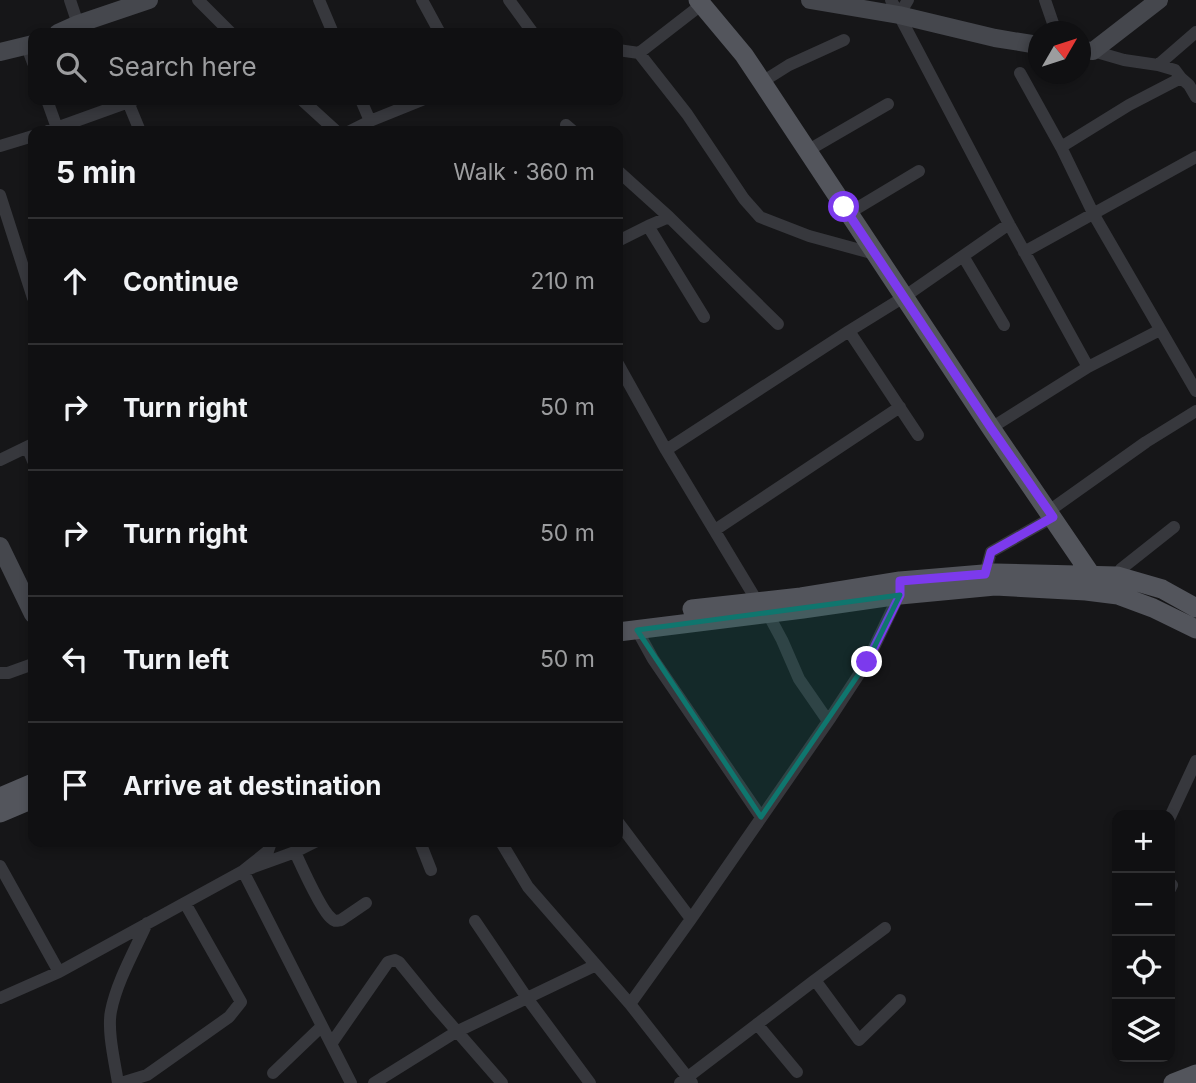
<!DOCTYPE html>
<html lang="en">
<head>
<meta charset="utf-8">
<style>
  body { margin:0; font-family:Inter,sans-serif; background:#1e1e20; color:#f1f3f6 }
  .controls { position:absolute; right:21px; bottom:21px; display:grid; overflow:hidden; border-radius:14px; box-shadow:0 4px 10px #0003 }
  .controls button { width:63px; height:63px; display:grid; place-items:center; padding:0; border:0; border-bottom:2px solid #303032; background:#101012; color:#f1f3f6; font:35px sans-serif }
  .compass { position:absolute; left:1028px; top:21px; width:63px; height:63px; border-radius:50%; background:#101012; box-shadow:0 4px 10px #0003; rotate:51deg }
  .stop { position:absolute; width:21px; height:21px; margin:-16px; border:5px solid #7c3aed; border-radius:50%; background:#fff }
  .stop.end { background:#7c3aed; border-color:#fff; box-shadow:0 2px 7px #0008 }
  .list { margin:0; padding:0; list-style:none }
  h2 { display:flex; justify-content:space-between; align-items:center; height:91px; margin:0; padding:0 28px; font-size:30px }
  h2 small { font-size:23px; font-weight:400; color:#9c9d9f }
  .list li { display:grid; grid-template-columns:46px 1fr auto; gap:21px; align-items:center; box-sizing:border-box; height:126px; padding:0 28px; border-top:2px solid #303032 }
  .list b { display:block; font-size:26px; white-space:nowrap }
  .list em { font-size:23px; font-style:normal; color:#9c9d9f }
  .icon { flex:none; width:38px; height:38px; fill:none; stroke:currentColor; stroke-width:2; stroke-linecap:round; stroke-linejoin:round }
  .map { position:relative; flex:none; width:1196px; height:1083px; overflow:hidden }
  .search { position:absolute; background:#101012; box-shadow:0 4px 10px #0003; left:28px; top:28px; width:595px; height:77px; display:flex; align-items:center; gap:18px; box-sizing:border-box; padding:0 24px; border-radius:14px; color:#9c9d9f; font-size:26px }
  .panel { position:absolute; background:#101012; box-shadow:0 4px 10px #0003; left:28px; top:126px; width:595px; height:721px; border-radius:14px }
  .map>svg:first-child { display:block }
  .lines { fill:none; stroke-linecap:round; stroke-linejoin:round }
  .street { stroke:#37383d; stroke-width:12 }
  .secondary { stroke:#45474d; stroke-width:18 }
  .primary { stroke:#53555c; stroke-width:19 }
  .route { stroke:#7c3aed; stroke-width:9 }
  .marked { fill:#0f766e; fill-opacity:0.2; stroke:#0f766e; stroke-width:5; stroke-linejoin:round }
</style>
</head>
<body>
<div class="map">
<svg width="1196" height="1083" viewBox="0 0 1196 1083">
  <rect width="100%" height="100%" fill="#161618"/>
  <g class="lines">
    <path class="street" d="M70,0L78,24
      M198,0L231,33
      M319,0L333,33
      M422,0L440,33
      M509,0L533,33
      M891,0L1009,224L1088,367L991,428
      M1045,0L1056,32
      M899,15L908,0
      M27,47L33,63
      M618,50L639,53L701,5
      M1093,51L1124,60L1158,65L1196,32
      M639,53L687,114L744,199L760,217L809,236L875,254
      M1158,65L1175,70L1181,78L1189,85L1196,97
      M1020,73L1061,147L1094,215L1196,391
      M762,82L789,65L844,40
      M47,100L57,128
      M302,100L336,131
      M361,100L370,121
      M128,102L140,131
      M566,125L573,131
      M48,131L134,100
      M350,131L370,121L422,100
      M0,146L33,136
      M1061,147L1129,105L1181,78
      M807,151L888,104
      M618,171L669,217L778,324
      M0,195L33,298
      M849,213L919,171
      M648,226L704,317
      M618,241L648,226L669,217
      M1024,252L1196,157
      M963,256L1004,325
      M849,331L918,435
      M618,364L666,450L757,601
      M1088,367L1160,330
      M27,447L33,461
      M666,450L849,331L904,297L1009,224
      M0,460L33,444
      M1049,511L1146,442L1196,411
      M715,530L900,407
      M985,574L991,552L1053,517
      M1117,576L1121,569L1174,527
      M768,614L782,640L799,679L828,721
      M637,630L653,659L761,817
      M0,673H8L33,664
      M1170,817L1196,761
      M618,822L691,919
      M315,842L295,852L243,871L351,1083
      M420,842L431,870
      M501,842L528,887L630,1004L692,1083
      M295,852C301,865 321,910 331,918C335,922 336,921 341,920L366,903
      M0,866L59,972
      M1170,883L1172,885L1170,889
      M475,921L527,998L590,1083
      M815,980L885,928
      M0,998L59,972L243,871L268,851L271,842
      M630,1004L691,919L831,717L867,662L900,593
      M757,1024L797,1072
      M331,1044L388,962L395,960L399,962L434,1005L502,1083
      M273,1073L322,1026
      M118,1083C115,1063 107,1031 111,1011C117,981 135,950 147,923
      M121,1083L147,1075L229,1017L241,1002L185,903
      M374,1083L456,1032L596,965
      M680,1083L815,980L859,1040L900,1000"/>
    <path class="secondary" d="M810,0L899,15L995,38L1038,45
      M58,33L78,24L149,0
      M1080,50L1093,51L1159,0
      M0,52L33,44
      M0,546L33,614"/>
    <path class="primary" d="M698,0L744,55L762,82L991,428L1092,576
      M692,609L801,597L900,581L995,573L1117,576L1162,589L1196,608
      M618,632L803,609L900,595L995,586L1086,591L1118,595L1153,608L1196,629
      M0,797L33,783
      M0,813L33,799
      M1173,1083L1196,1074"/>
  </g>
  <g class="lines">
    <path class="route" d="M844,207L991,428L1053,517L991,552L985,574L900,581V595L867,662"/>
  </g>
  <path class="marked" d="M900,595L867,662L761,817L637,630Z"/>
</svg>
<div class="controls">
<button>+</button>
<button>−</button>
<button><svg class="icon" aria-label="locate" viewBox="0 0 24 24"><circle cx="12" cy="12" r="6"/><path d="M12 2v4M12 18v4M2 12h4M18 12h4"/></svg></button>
<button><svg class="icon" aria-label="layers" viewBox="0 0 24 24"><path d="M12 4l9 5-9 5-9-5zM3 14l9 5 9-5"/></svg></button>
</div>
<svg class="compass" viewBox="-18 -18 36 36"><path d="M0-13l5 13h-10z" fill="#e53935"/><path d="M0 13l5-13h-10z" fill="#9c9d9f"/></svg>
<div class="stop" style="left:844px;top:207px"></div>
<div class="stop end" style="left:867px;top:662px"></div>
<div class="search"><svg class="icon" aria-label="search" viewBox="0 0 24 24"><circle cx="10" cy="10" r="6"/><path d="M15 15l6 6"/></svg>Search here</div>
<section class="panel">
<h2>5 min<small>Walk · 360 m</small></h2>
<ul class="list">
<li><svg class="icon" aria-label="ahead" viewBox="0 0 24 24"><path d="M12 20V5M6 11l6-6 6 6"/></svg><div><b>Continue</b></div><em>210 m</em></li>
<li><svg class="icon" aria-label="right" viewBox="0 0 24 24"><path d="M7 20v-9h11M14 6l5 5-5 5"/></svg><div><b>Turn right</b></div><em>50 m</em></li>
<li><svg class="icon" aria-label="right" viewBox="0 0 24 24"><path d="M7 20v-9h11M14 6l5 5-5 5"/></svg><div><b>Turn right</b></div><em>50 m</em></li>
<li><svg class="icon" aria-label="left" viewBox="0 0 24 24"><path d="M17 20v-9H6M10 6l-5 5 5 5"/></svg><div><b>Turn left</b></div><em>50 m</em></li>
<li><svg class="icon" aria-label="arrive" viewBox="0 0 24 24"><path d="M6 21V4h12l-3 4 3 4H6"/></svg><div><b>Arrive at destination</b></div></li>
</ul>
</section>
</div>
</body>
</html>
